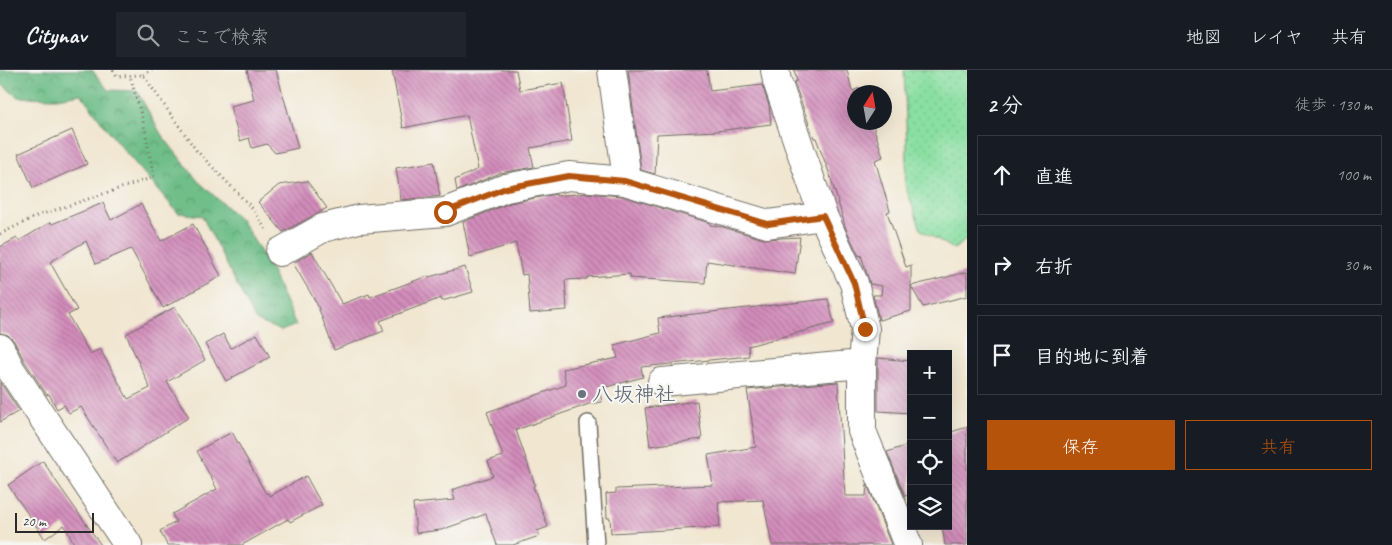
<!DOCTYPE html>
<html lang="ja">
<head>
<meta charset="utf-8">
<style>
  body { margin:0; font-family:Caveat,"Klee One",sans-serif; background:#20242c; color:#f1f3f6 }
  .controls { position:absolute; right:15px; bottom:15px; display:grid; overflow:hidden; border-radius:0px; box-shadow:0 5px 20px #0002 }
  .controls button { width:45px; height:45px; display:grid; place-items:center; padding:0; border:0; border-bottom:1px solid #363941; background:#171b24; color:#f1f3f6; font:25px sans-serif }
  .compass { position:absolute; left:847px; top:15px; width:45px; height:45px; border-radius:50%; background:#171b24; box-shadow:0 5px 20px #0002; rotate:11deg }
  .scale { position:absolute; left:15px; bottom:12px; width:79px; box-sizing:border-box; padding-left:5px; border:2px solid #2b2b2b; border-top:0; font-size:14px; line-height:18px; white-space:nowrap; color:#2b2b2b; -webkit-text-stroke:4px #f6f6f2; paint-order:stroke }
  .stop { position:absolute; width:15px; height:15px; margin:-11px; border:4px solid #b45309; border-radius:50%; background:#fff }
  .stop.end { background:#b45309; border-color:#fff; box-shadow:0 1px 5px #0008 }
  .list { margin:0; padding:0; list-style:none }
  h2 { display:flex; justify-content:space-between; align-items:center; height:65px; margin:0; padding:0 20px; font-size:21px }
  h2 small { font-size:16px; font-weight:400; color:#9ea1a6 }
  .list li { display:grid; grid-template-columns:32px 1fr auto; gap:15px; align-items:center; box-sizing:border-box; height:80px; margin:0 10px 10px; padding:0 10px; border:1px solid #363941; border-radius:0px }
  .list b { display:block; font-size:19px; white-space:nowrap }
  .list em { font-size:16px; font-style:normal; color:#9ea1a6 }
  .actions { display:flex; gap:10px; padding:15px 20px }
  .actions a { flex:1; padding:11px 0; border:1px solid #b45309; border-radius:0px; text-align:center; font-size:18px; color:#b45309 }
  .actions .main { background:#b45309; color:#fff }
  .icon { flex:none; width:28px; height:28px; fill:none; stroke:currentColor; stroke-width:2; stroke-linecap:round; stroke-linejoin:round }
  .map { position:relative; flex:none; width:967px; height:475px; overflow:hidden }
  header { display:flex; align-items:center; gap:30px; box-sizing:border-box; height:70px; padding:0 25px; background:#171b24; border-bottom:1px solid #363941 }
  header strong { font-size:24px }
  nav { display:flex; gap:28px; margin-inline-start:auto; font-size:18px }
  .search { width:350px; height:45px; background:#20242c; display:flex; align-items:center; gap:12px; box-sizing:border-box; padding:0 18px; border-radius:0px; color:#9ea1a6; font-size:19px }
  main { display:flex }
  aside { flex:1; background:#171b24 }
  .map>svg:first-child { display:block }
  .grass { fill:url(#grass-dots); stroke:#5a8566 }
  .forest { fill:url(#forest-crowns); stroke:#4d745a }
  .building { fill:url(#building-back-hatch) }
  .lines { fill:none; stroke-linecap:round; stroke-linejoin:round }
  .service-casing { stroke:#706c65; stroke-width:18 }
  .minor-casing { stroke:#706c65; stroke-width:30 }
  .path { stroke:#706c65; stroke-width:3; stroke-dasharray:1 4; stroke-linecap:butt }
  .service { stroke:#fff; stroke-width:15 }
  .minor { stroke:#fff; stroke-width:28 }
  .route { stroke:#b45309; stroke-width:6 }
  .worship-dot { fill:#6b7280; stroke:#f6f6f2; stroke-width:2 }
  .labels { text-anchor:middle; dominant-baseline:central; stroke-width:4; stroke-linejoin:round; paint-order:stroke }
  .worship-label { font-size:21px; fill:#5b616d; stroke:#f6f6f2; text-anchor:start }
</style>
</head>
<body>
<header>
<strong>Citynav</strong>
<div class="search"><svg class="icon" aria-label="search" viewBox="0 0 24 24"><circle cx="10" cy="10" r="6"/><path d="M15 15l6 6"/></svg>ここで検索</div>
<nav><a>地図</a><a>レイヤ</a><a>共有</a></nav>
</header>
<main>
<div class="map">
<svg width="967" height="475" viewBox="0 0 967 475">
  <defs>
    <pattern id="grass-dots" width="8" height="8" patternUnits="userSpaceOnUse" patternTransform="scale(1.25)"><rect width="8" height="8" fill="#8adfa2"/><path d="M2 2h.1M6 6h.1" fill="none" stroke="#77c08c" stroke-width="1.8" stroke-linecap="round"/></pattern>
    <pattern id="forest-crowns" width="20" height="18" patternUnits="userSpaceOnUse" patternTransform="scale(1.25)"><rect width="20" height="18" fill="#6fbe88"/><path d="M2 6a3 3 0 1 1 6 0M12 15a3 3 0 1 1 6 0" fill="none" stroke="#5b9b6f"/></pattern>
    <pattern id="building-back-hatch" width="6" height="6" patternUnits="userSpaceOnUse" patternTransform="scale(1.25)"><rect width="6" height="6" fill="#d38dbb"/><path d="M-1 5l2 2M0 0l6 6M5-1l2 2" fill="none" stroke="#ab7398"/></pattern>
  </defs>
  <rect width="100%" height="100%" fill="#f6f6f2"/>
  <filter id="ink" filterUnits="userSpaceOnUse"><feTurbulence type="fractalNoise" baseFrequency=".02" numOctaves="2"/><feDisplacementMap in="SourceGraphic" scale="10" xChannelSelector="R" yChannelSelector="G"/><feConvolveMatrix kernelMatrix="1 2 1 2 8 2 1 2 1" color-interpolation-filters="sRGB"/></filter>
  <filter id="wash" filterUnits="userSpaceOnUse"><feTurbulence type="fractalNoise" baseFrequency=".0096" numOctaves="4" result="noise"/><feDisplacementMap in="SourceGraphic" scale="20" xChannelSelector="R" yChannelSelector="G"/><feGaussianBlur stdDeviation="1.12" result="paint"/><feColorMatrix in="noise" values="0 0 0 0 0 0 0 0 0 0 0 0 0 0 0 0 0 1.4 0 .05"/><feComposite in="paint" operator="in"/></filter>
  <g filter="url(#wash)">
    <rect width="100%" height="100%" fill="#f1e6d0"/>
    <path class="grass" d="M904,0H967V143L964,147L967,153V169L954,179L921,160L905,115L907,80Z"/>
    <path class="forest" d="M0,0H92L108,20L137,21L161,64L198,111L242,151L270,197L296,255L281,261L255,250L202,146L178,143L116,71L81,24L56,28L18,27L0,13Z"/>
    <g id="blocks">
      <path class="building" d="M247,0H276L298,78L275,83L267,74L252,78L249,68L240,71L230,36L254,30Z
        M392,0H516L520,20L563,13L572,71L530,78L534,97L500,103L457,121L455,110L478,99L467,45L403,58Z
        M628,0H707L710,21L762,15L769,35L771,54L717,61L657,64L655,104L641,100Z
        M794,0H847L852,21L860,18L862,22H854V52H872L883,87L875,90L890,141L887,142L906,197L911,195V241L879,250L873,225H881L882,216L870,214L861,185L859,186L846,159L830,105L816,68H814L794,12L797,11Z
        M72,60L87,94L33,118L18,84Z
        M434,92L440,126L401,130L396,98Z
        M307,111L327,138L283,162L258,132L279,115Z
        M587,123L622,126L710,153V155L723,157L764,169L800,167L795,204L707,191L705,213L630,208V204L587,207V209L565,210L567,240L530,243L527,204L522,205L516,173L470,187L463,152L510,133L556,124V126Z
        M103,133L111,150L141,134L161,171L193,154L221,206L163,238L131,179L96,194L86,171L50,192L77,240L68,245L90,284L100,279L128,329L150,318L126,264L175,237L205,290L167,312L189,347L117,393L81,337L69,343L64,335L57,339L49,324L47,325L25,292L14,271L8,265L0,263V177L17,168L19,171L51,152L52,154Z
        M312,182L342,234L369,224L370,227L428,206L429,207L465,197L473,222L442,231L441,228L380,251L384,261L334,280L317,234L293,193Z
        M967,202V226L923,237L911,216Z
        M828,229L834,253L748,276L749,286L641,297L643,307L599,319L602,332L589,334L516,360L535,415L533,416L548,457L537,461L539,466L513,475H497L486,444L441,460L416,463L413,434L455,430L452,420L493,406L488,391L503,386L487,342L566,315L563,299L618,288L614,275L660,263L658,248Z
        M223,264L231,278L257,264L270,287L226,311L205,274Z
        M878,288L911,291V343L878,341Z
        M0,312L19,341L0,352Z
        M838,312L845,426H866L867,414L891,475H772L763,430L718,432L720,457L611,463L610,448H607L606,424L616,423V419L713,415L708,385L756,377L747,320Z
        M697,331L702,369L650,376L645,338Z
        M967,357V475H945L942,456H948V363Z
        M232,362L266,424L268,423L270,426L306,406L322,435L290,452L288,449L242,475H167L160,461L176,452L172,444L217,419L197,381Z
        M911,374V425L905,426L887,382Z
        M43,391L58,414L101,475H75L64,455L45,469L8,415Z"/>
    </g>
  </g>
  <g filter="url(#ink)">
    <use href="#blocks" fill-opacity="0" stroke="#706c65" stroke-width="1"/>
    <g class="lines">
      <defs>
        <path id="service" d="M588,353L596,475"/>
        <path id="minor" d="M612,0L626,102L625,111
          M775,0L777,11L823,146L854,213L865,259L862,294V361L908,475
          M280,182L323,158L359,149L445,142L506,118L569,106L625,111L768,154L823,146
          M0,278L11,300L128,475
          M662,312L862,294"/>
      </defs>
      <use href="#service" class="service-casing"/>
      <use href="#minor" class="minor-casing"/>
      <path class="path" d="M113,0L117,6L143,5L196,80L253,139L266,160
        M143,5L152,0
        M0,164L37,146L154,107L143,51L130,6"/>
      <use href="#service" class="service"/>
      <use href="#minor" class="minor"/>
    </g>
  </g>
  <g class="lines" filter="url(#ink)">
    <path class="route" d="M445,142L506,118L569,106L625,111L768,154L823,146L854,213L865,259"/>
  </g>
  <circle class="worship-dot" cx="582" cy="324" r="5"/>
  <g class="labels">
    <g class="worship-label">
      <text x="592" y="324">八坂神社</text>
    </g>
  </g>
</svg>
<div class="controls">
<button>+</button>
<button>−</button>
<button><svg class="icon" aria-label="locate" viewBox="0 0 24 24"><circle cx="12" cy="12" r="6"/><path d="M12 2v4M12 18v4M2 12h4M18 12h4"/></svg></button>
<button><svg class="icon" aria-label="layers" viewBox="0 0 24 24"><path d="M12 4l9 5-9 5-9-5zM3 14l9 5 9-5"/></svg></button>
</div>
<svg class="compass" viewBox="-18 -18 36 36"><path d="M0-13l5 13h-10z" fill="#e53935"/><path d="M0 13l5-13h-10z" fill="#9ea1a6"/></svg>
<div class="scale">20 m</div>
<div class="stop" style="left:445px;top:142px"></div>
<div class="stop end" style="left:865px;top:259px"></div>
</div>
<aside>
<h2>2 分<small>徒歩 · 130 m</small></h2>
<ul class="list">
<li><svg class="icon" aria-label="ahead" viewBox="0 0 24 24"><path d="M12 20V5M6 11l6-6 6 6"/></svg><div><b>直進</b></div><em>100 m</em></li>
<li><svg class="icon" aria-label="right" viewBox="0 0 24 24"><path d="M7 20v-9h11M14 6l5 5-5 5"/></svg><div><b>右折</b></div><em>30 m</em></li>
<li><svg class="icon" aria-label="arrive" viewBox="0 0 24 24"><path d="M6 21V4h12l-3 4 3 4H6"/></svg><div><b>目的地に到着</b></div></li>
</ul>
<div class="actions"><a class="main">保存</a><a>共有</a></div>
</aside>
</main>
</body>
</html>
